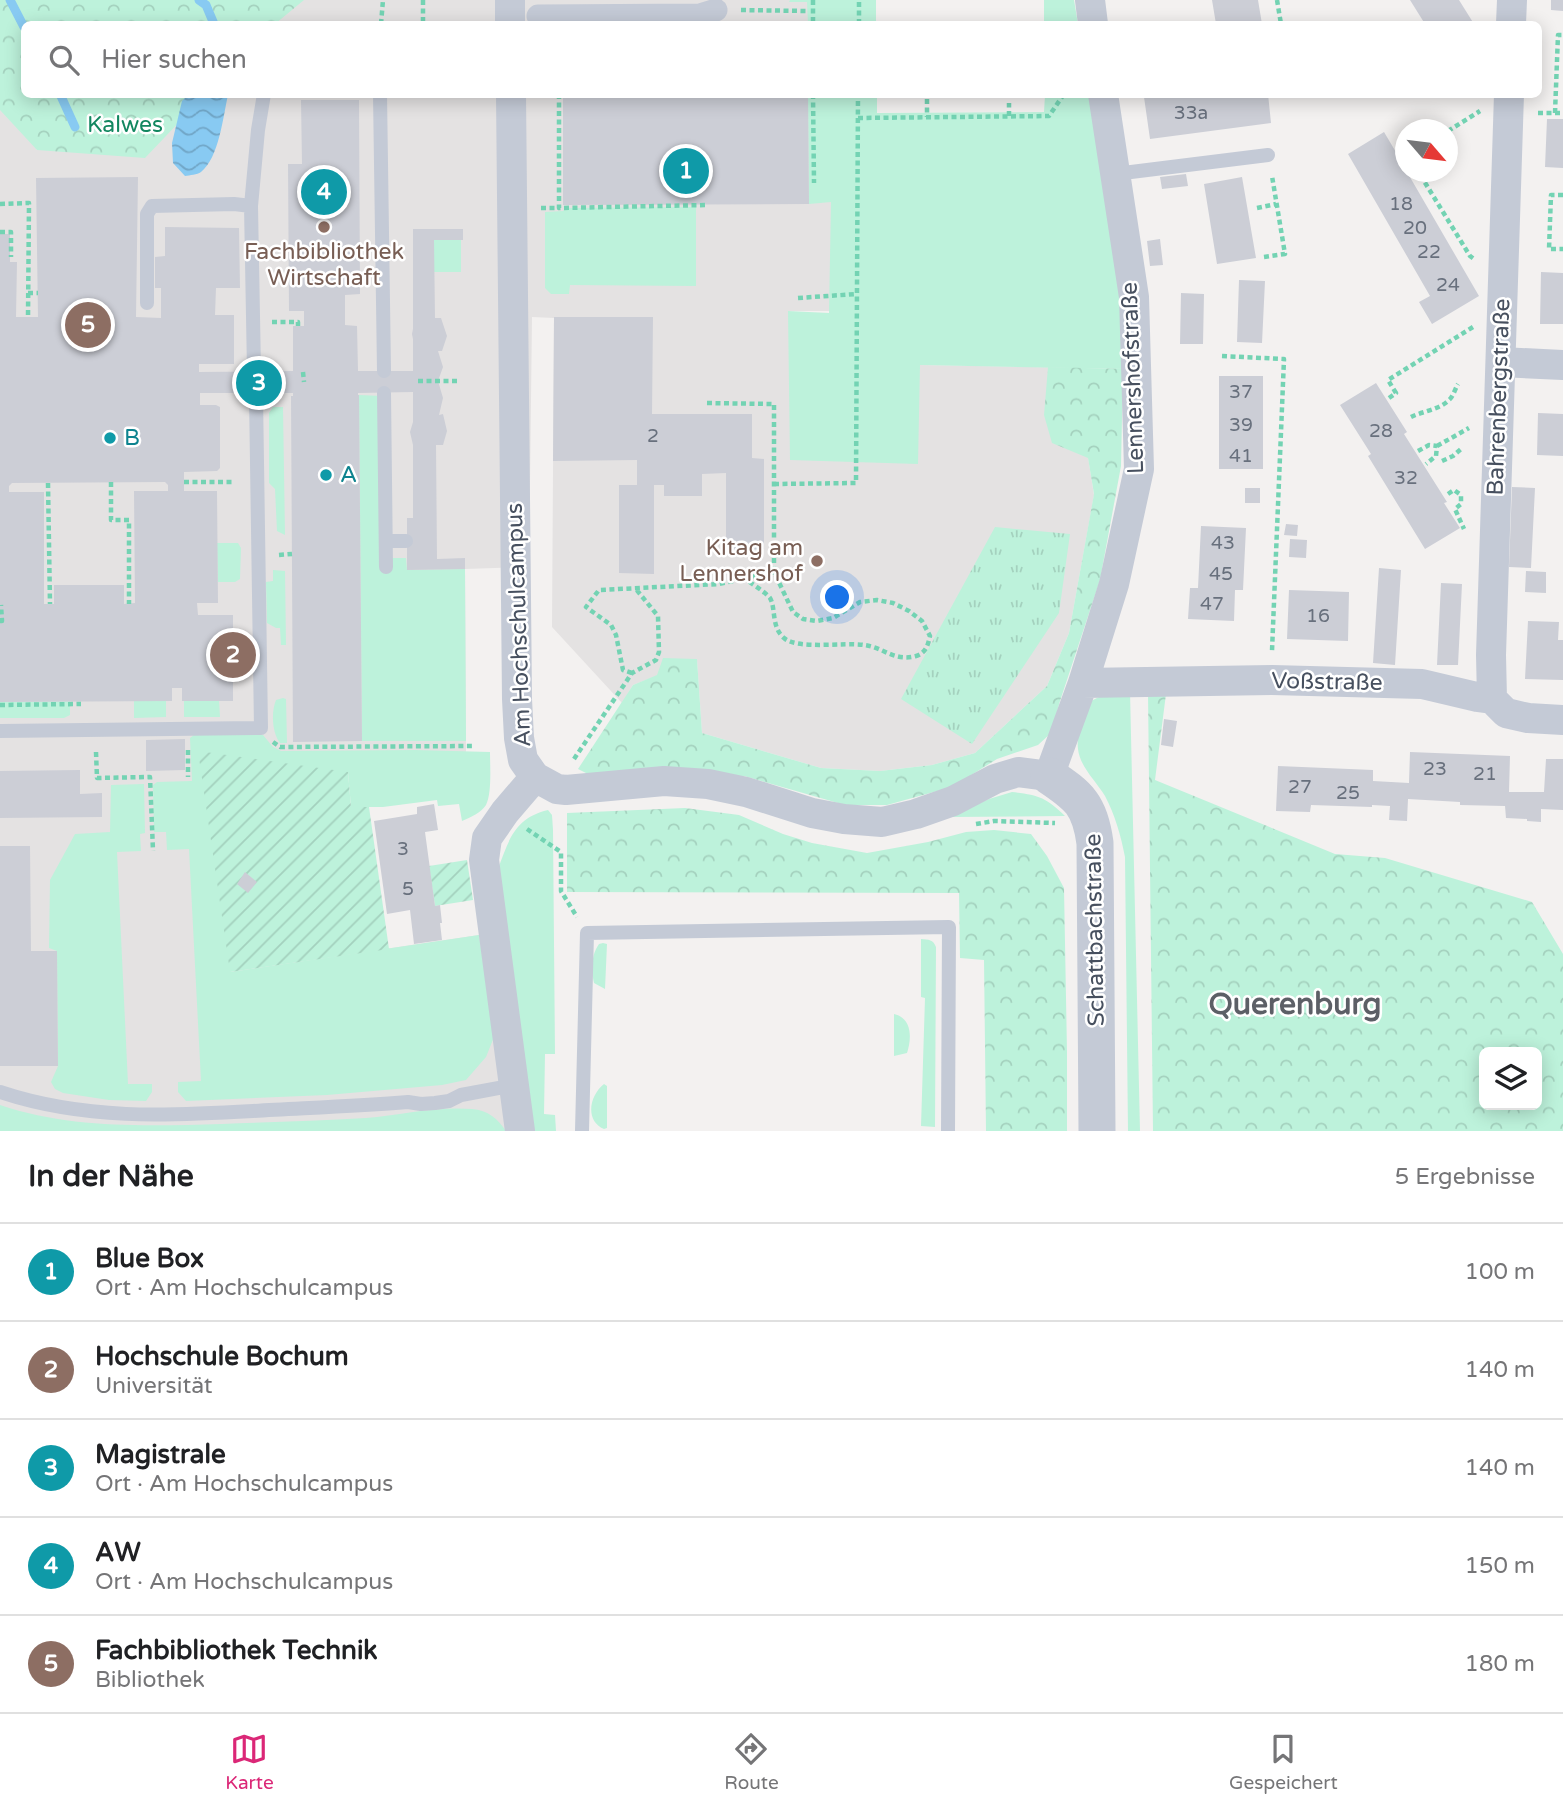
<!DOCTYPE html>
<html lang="de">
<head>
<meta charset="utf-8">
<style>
  body { margin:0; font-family:"Varela Round",sans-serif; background:#f2f2f2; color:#202124 }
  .controls { position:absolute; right:21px; bottom:21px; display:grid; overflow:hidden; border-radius:10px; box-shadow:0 4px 18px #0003 }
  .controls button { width:63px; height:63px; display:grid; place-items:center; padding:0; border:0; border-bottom:2px solid #e0e0e0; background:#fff; color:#202124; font:35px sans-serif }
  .compass { position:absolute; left:1395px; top:119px; width:63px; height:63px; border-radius:50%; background:#fff; box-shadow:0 4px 18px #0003; rotate:118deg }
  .you { position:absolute; left:838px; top:598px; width:24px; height:24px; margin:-18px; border:5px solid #fff; border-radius:50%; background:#1a73e8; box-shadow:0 0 0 10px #1a73e833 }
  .badge { display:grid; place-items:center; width:46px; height:46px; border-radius:50%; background:#db2777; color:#fff; font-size:23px; font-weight:700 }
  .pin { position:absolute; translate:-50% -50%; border:4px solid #fff; box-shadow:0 2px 7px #0006 }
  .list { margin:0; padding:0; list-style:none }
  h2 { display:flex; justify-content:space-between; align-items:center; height:91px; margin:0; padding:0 28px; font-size:30px }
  h2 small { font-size:23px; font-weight:400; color:#757577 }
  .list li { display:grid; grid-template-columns:46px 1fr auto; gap:21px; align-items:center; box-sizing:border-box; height:98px; padding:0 28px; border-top:2px solid #e0e0e0 }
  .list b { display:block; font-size:26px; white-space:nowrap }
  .list p { margin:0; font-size:23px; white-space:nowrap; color:#757577 }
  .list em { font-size:23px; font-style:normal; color:#757577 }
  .icon { flex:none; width:38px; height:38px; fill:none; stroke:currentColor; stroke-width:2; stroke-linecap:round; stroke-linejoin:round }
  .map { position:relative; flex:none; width:1563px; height:1131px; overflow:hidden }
  .search { position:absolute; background:#fff; box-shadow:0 4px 18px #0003; left:21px; right:21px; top:21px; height:77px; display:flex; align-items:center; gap:18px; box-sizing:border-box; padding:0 24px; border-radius:10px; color:#757577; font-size:26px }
  .sheet { height:581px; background:#fff }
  nav { display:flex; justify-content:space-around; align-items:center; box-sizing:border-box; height:98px; border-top:2px solid #e0e0e0; background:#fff; font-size:19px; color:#757577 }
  nav a { display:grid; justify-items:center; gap:4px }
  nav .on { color:#db2777 }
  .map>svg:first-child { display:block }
  .education { fill:#e4e2e2 }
  .grass { fill:#bdf2db }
  .forest { fill:url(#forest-crowns); fill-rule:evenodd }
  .park { fill:url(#park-tufts) }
  .garden { fill:url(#garden-furrows) }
  .water { fill:url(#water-waves) }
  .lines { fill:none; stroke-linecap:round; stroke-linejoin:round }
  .stream { stroke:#88caf2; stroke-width:9 }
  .building { fill:#ccced6; fill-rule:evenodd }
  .path { stroke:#73d3b3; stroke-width:4.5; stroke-dasharray:5 3.5; stroke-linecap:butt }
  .service { stroke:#c4cad6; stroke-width:14 }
  .pedestrian { stroke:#c4cad6; stroke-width:23 }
  .minor { stroke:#c4cad6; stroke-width:30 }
  .tertiary { stroke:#c4cad6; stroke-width:37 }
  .education-dot { fill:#8d6e63; stroke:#fff; stroke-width:2.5 }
  .culture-dot { fill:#0f9aa8; stroke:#fff; stroke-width:2.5 }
  .labels { text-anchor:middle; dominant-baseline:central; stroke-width:5; stroke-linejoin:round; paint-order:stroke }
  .number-label { font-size:19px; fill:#68707d }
  .park-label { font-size:23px; fill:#128760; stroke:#fff }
  .education-label { font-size:23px; fill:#785e54; stroke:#fff }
  .street-label { font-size:23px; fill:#47505f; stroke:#fff }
  .culture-label { font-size:23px; fill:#0d838f; stroke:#fff; text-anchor:start }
  .district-label { font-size:30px; font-weight:bold; fill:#5c5f66; stroke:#fff }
</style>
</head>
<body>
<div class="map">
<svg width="1563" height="1131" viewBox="0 0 1563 1131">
  <defs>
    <pattern id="forest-crowns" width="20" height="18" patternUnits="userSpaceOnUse" patternTransform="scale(1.75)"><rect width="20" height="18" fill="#bdf2db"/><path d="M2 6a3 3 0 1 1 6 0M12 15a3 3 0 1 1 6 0" fill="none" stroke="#a4d1be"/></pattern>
    <pattern id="park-tufts" width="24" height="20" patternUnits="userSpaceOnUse" patternTransform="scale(1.75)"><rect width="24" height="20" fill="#bdf2db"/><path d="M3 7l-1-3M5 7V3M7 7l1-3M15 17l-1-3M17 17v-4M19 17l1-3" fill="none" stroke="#a4d1be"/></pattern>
    <pattern id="garden-furrows" width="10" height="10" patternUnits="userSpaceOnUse" patternTransform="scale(1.75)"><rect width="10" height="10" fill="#bdf2db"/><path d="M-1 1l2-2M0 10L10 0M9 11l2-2" fill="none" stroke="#a4d1be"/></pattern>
    <pattern id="water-waves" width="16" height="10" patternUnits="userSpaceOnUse" patternTransform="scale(1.75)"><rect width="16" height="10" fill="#88caf2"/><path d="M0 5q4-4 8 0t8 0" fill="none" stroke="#71a6c7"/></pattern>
  </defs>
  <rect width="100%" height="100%" fill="#f3f1f0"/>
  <path class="education" d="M285,0H849V24H263Z
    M0,85L37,150L201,95H850L852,311H788L920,365L1087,368L1088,457L1094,495L1069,633L1047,686L975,753L932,765L880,771L821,768L702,733L697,660L633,685L622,703L552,627L554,318L532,317L529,567L465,569L466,751L458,786L199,751L230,972L479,935L508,1131H0Z"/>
  <path class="grass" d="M790,0H876V24H808L807,2H789Z
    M1044,0H1074L1078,24H1044Z
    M808,95H877V113L1044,112L1045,95H1089L1119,289L1123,369L920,365L918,464L790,460L788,311L829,313L831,202L809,204Z
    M696,207V286L570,285L569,294H551L545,288V212L563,211L566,208Z
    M428,238H461V272H428Z
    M359,395L382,396L381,558H406L407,570L465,569L466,741H362Z
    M273,407H283L285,535L277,531L275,489L269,483V413Z
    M217,543H238L241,548L240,579L235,582H218Z
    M273,570L285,571L286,645H281L280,628H276L267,623L266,582L273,581Z
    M1130,691L1140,1131H1128L1125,857C1121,836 1115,815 1105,796C1096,781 1080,767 1078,749C1076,734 1084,716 1089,702L1109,692Z
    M283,698L286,699L287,743H280C272,733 271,712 276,700Z
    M219,700L220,717H184V701Z
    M70,701V715L64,718H0V702Z
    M134,701H166V717L134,718Z
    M194,735H263L273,747L281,751L415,750L490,752C490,766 492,793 486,805C481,813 471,817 462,821L459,804L438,806L437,800L383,807H351L348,772L230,972L479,935L494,1037L486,1057L466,1080L442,1085L327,1095L186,1101L178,1092V1082L201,1081L189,849L167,850L166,832H154L153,785L157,782L192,781L190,738Z
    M144,784L145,833L140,834L141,851L117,852L128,1084H152V1092L146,1101L109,1100L63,1093L55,1089L51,1082L58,1066L57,951L49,948L50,880L75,834L110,832L111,785Z
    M1012,792C1038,795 1046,797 1065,816L949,817L989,799Z
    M548,810L552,815L553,830L555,1054H545L544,1114L555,1115L556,1131H531L498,869C509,839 515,818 548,810Z
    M921,939C929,940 933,939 936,947L935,1127L921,1126L925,998L921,997Z
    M603,943L607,944L605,989L594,983C591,970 591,955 599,944Z
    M894,1014C912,1018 912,1038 907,1053L894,1056Z
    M604,1084L607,1086V1128L604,1129C585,1121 589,1096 604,1084Z
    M0,1105C71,1129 147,1126 222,1124C270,1122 318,1121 366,1118C400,1115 438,1106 472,1109C488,1110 498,1119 506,1131H0Z"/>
  <path class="forest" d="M0,0H304L275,24H24V94L205,95L145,158L37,150L0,110Z
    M1048,367L1123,369L1121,466L1100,580L1060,701L1051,733L1038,745L997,759L952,787L887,805H845L744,776L588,774L578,769L633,685L657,675L663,658L697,659L702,733L821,768L880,771L932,765L975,753L1047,686L1069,633L1094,494L1088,458L1052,443L1044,415Z
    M1148,693L1166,694L1155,780L1335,854L1385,858L1532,902L1563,954V1131H1153ZM1484,1052H1537V1105H1484Z
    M685,808L739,815L783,834L812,843L867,853L928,842L966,832L994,830L1031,834L1047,856L1064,888L1067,1052V1131H986L984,960L960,958L959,893L567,892V813Z"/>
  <path class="park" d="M995,527L1070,534L1059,613L972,744L901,699Z"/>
  <path class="garden" d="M198,751L348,772L351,807H369L389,949L230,972Z
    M467,860L473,900L435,906L429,866Z"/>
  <path class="water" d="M189,94L228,95C223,117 219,158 201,172C197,175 190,175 185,176L173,163L172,143L182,101Z"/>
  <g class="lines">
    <path class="stream" d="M10,0L24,27
      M199,0L206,5L214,24
      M60,94L75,127"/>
  </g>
  <path class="building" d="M1212,0H1258L1262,24H1216Z
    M1410,0H1459L1474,24H1425Z
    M1551,0H1563V11L1551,10Z
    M563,94H808L809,204L563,205Z
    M1164,94H1268L1271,123L1150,139L1144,97Z
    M301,100H359L360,294L345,295V325L357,326L358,371H413V339L412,334L413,329V229H463V240H434L435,318H441L447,336L442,351H438L443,367L438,381L443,398L439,415L443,414L447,431L443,445H436L437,559L465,558V569L407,570V518H413V445L410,432L413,422V392L358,393V395H359L362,741L293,742L291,396H293V393H200V405H216L220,407V468L217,471L184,472V491H217L218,603H197L198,615H233V701H182V688H172V701L0,702V234H10V262H17L16,317H38L36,178L138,177L136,317L161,318V288H155V257L165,256V227L239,228L240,288H216L215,315H234V364H199V372L293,371V326H304V311H289L288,164H302ZM165,482L168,485V491H134L135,603L124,604V585H54V604H44V492H9V486L12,483Z
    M1547,119H1563V168L1545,167Z
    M1384,132L1406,169V172H1407L1479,296L1432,324L1419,302L1430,296L1348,154Z
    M1186,174L1188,186L1162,189L1160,177Z
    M1242,177L1256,258L1217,264L1204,184Z
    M1160,239L1163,265L1150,266L1147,241Z
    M1541,272L1563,273V324H1540Z
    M1239,280L1265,281L1262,343L1237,342Z
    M1181,293L1204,294L1203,344H1180Z
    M554,317H653L652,414H752V458L764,459V549L726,550V473L702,474V496H664V485H654V574L619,573V485H637V460L553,461Z
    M1219,376H1263V469H1219Z
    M1376,383L1407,432L1404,434L1447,502L1444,503L1460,528L1425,549L1368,456L1371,454L1340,405Z
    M1538,413L1563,414V456L1537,455Z
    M1512,487L1535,488L1531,568L1509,567Z
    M1245,488H1260V503H1245Z
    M1286,524L1298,525L1297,536L1284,535Z
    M1201,526L1246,528L1243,590H1235L1234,621L1188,619L1190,588H1198Z
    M1290,539L1307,540L1306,558L1289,557Z
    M1379,568L1401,570L1395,665L1373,663Z
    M1526,571L1546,572V593L1525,592Z
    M1441,583L1462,584L1458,665H1437Z
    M1289,590L1349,592L1348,641L1287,639Z
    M1528,621L1559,622L1558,640H1563V680L1525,679Z
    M1164,719L1177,721L1173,747L1161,745Z
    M185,739V770L146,771V740Z
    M1410,752L1510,756L1509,792H1544L1546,759H1563V810L1541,809V822L1527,821V819L1506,818L1505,806L1460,805V802L1408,799L1407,821L1389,820L1390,806L1372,805V807L1311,805L1310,812L1276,811L1278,766L1373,770V781L1409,783Z
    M80,770V794L102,793V817L0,818V771Z
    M434,804L438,830L425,832L435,906L440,905L442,923H440L442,940L414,944L410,910L387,914L374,821L417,814V807Z
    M0,846H30L31,951H57L58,1066H0Z
    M245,872L257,882L248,893L237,884Z"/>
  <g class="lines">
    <path class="path" d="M423,0V24
      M813,0V24
      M1277,0L1281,24
      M741,10L807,11
      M381,24L383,0
      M859,24V0
      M559,94V208L708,205
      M813,94L814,183
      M927,99V117
      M1538,113H1563
      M1555,113L1558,35H1563
      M1009,116V103
      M858,118L1049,116L1064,94
      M1448,131L1480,111
      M1432,172L1434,175L1424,181L1470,256L1474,259
      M1563,195H1551L1549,249H1563
      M0,204L29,203L28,317
      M541,208H559
      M1257,208L1276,204
      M0,232H11V257
      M1264,257L1285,254L1272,176
      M28,293H38
      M798,298L857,294
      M272,322H298V326
      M1222,356L1284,359L1272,651
      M303,372L304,382
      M418,381H459
      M1389,398L1396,393L1388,380L1473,327
      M707,403L774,404V572
      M1411,417C1423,411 1439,410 1449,400C1453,397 1455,389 1458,384
      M1437,446L1469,428
      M1418,451L1429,445L1437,446L1436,456L1426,464
      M1442,461L1453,456L1461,449
      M111,482V520H129V604
      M184,482H235
      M48,483L50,604
      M774,484L856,483L858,94
      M1448,494L1454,490L1461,495V504L1455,509L1464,529
      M279,555L292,554
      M0,621H2L1,605
      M632,673L623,670L616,635L611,625L586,607L599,590L719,584L774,572L793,612L803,619L817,621L833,618L860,602L877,600L893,603L909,611L922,621L930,636C928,645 926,653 916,656C894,662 883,647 864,645C845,642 797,650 784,638C771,627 776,608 770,598C764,591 752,584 744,578
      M0,705L81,704
      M273,742L280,747L475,746
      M188,750V777
      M96,752L97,778L150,777L153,851
      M574,759L632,673L656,660L659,652L658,616L635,588
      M976,824L994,821L1055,823
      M527,829L561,852V891L577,917"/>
    <path class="service" d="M380,94L384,371
      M1115,174L1268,155
      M147,303V214L152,206L234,204L251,206
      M254,371L251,206L258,130L264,94
      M384,393L386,567
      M386,541H406
      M0,731L261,728L256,396
      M0,1092C84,1120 167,1116 253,1111C305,1108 356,1106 408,1102L421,1104L435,1103L449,1101L461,1095L514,1085
      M582,1131L587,933L949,927L948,1131"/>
    <path class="pedestrian" d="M538,16L700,15L716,10"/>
    <path class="minor" d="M510,0V24
      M1090,0L1093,24
      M1511,24L1512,0
      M511,94L517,699L519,738L523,760L535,777L557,789L566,790L664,781L708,784L746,792L812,813L844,819L882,822L916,814L953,801L995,779L1018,772L1049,776L1083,683L1114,584L1139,469L1134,297L1103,94
      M1501,362L1563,365
      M1083,683L1272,680L1422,684L1477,697L1492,699L1506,713L1528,718L1563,720
      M1492,699L1491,655L1509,94
      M520,1131L484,860L487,838L505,812L535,777"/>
    <path class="tertiary" d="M1049,776C1079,796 1090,805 1095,843L1097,1131"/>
  </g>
  <g class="education-dot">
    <circle cx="324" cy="227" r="7"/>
    <circle cx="817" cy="561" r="7"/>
  </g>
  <g class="culture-dot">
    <circle cx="110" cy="438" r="7"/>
    <circle cx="326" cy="475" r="7"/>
  </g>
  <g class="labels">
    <g class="number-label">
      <text x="1191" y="113">33a</text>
      <text x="1401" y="204">18</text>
      <text x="1415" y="228">20</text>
      <text x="1429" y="252">22</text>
      <text x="1448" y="285">24</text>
      <text x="1241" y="392">37</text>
      <text x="1241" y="425">39</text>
      <text x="1381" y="431">28</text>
      <text x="653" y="436">2</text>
      <text x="1241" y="456">41</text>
      <text x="1406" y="478">32</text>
      <text x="1223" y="543">43</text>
      <text x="1221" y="574">45</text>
      <text x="1212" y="604">47</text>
      <text x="1318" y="616">16</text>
      <text x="1435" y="769">23</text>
      <text x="1485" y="774">21</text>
      <text x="1300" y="787">27</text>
      <text x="1348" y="793">25</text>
      <text x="403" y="849">3</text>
      <text x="408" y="889">5</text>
    </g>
    <g class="park-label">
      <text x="125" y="125">Kalwes</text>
    </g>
    <g class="education-label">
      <text x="324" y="252">Fachbibliothek<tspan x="324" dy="26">Wirtschaft</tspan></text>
      <text x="803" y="548" text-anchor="end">Kitag am<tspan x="803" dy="26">Lennershof</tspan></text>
    </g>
    <g class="street-label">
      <text transform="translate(1133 378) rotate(-92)">Lennershofstraße</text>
      <text transform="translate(1499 397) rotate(-88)">Bahrenbergstraße</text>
      <text transform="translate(519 625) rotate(-92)">Am Hochschulcampus</text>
      <text transform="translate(1327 682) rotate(1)">Voßstraße</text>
      <text transform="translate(1095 930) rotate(-91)">Schattbachstraße</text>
    </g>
    <g class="culture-label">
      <text x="124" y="438">B</text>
      <text x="340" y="475">A</text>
    </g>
    <g class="district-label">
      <text x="1295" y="1004">Querenburg</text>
    </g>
  </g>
</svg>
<div class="controls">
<button><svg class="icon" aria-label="layers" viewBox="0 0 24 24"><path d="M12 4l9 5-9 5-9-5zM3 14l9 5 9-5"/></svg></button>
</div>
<svg class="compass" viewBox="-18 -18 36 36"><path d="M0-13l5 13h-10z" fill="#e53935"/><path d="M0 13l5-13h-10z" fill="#757577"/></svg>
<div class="you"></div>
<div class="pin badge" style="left:686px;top:171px;background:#0f9aa8">1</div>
<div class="pin badge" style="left:233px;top:655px;background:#8d6e63">2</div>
<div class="pin badge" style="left:259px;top:383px;background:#0f9aa8">3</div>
<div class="pin badge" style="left:324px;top:192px;background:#0f9aa8">4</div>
<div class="pin badge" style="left:88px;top:325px;background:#8d6e63">5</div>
<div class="search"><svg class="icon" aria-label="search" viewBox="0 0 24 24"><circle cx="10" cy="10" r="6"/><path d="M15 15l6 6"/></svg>Hier suchen</div>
</div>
<section class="sheet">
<h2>In der Nähe<small>5 Ergebnisse</small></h2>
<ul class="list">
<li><span class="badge" style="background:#0f9aa8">1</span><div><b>Blue Box</b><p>Ort · Am Hochschulcampus</p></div><em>100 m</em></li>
<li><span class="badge" style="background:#8d6e63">2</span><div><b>Hochschule Bochum</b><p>Universität</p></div><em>140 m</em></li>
<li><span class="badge" style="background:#0f9aa8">3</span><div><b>Magistrale</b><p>Ort · Am Hochschulcampus</p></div><em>140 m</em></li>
<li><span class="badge" style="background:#0f9aa8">4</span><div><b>AW</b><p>Ort · Am Hochschulcampus</p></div><em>150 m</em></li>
<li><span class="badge" style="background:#8d6e63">5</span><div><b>Fachbibliothek Technik</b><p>Bibliothek</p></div><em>180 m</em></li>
</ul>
</section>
<nav>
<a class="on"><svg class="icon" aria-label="map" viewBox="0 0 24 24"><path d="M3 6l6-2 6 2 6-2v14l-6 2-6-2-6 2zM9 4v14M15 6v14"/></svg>Karte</a>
<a><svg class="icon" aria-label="directions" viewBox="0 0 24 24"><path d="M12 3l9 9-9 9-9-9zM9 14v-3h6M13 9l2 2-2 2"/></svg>Route</a>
<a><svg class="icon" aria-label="saved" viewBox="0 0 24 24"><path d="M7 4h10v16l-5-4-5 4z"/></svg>Gespeichert</a>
</nav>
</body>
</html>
